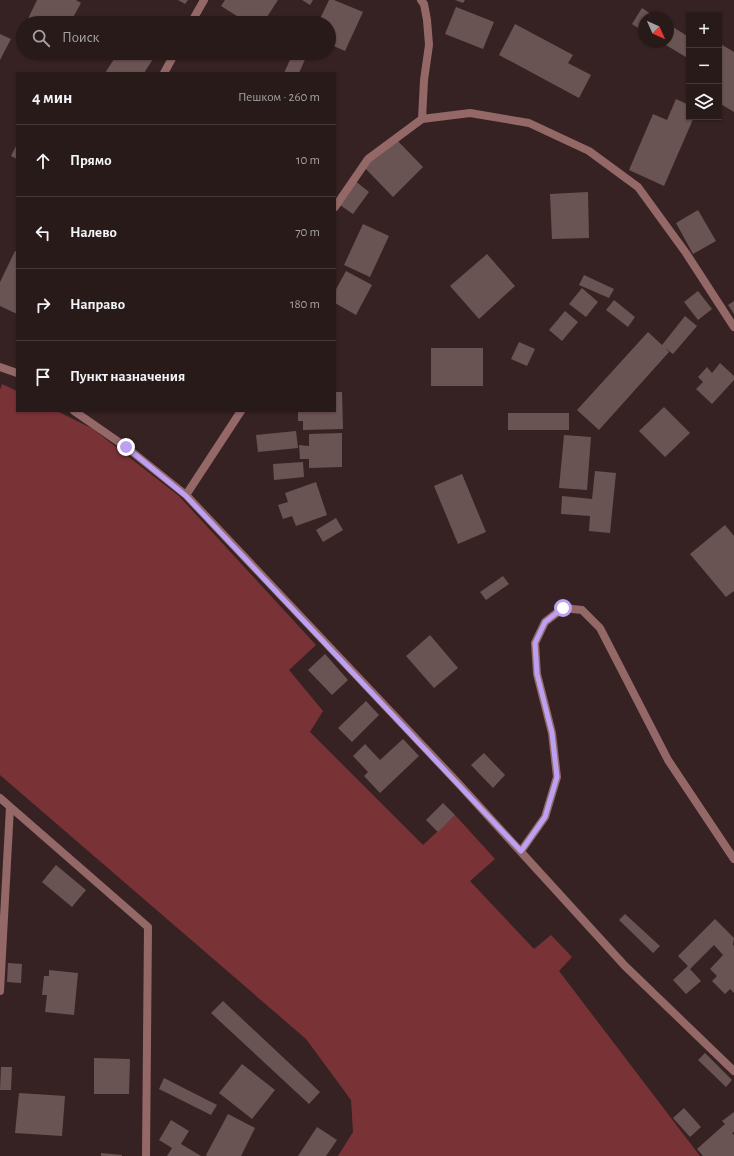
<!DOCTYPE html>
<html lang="ru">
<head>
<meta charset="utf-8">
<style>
  body { margin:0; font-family:"Alegreya Sans",sans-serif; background:#352727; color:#f1f3f6 }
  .controls { position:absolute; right:12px; top:12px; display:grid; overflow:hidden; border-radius:0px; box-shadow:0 1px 3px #0004 }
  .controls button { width:36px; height:36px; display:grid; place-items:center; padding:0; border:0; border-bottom:1px solid #453839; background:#291a1a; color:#f1f3f6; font:20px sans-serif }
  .compass { position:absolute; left:638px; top:12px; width:36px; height:36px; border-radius:50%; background:#291a1a; box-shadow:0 1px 3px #0004; rotate:135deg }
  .stop { position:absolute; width:12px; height:12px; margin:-9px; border:3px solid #bca0f2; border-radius:50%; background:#fff }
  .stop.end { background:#bca0f2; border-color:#fff; box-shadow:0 1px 4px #0008 }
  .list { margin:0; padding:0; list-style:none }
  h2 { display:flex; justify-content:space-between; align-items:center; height:52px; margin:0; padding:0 16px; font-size:17px }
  h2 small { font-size:13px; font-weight:400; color:#a5a1a2 }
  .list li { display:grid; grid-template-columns:26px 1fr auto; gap:12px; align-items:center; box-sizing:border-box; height:72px; padding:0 16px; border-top:1px solid #453839 }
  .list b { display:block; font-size:15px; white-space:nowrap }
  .list em { font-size:13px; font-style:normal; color:#a5a1a2 }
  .icon { flex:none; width:22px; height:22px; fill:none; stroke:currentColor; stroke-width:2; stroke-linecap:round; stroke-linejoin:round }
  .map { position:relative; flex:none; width:734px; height:1156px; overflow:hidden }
  .search { position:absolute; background:#291a1a; box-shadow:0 1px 3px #0004; left:16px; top:16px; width:320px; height:44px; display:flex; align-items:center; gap:10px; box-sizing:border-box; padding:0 14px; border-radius:22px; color:#a5a1a2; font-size:15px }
  .panel { position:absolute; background:#291a1a; box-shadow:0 1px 3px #0004; left:16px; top:72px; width:320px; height:340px; border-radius:0px }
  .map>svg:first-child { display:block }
  .green { fill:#793236 }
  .building { fill:#6a5353 }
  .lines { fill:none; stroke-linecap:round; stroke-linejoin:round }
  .service { stroke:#956868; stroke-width:8 }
  .minor { stroke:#956868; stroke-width:8 }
  .route { stroke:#bca0f2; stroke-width:5 }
</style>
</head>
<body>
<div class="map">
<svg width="734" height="1156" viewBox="0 0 734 1156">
  <rect width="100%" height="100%" fill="#372223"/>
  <path class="green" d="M2,384L17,391V411H57L93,429L179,496L316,645L289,670L323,711L310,732L423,845L455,815L495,859L470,881L534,949L551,935L572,957L559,971L700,1156H338L353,1132L351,1100L306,1039L0,775V390Z"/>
  <path class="building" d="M37,0H76L81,3L70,23H26Z
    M178,0H188L185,4Z
    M225,0H278L263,23H248L221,6Z
    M302,0H313L310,5Z
    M329,0H334L363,12L345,51L329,44V23H318Z
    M455,0H465L463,3Z
    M456,7L494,22L483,49L445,34Z
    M642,8L657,18H644V32L632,24Z
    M515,24L573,55L568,63L591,75L579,98L499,55Z
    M668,24L689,37V59L661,42H668Z
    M0,34L11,39L0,60Z
    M719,43L734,52V112L719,103Z
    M118,53H144L153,59L144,73H105Z
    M293,53H308L299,73H284Z
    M676,99L689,105V117H694L664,186L629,170L653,114L667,120Z
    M393,136L423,167L393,197L363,166Z
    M17,144V159L11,156Z
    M354,180L369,192L353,214L337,203Z
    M588,192L589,238L552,239L550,194Z
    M698,210L716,241L693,254L676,223Z
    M363,224L389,236L370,277L344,265Z
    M15,251L17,252V314L0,306V282Z
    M487,254L515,286L479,319L450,286Z
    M346,271L372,285L356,315L335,303V291Z
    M584,275L614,289L609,298L579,285Z
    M582,288L598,302L586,317L569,304Z
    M698,291L712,309L698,320L684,302Z
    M614,300L635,317L628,327L606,310Z
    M734,301V314L728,305Z
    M565,311L578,322L562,341L549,330Z
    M685,316L697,326L673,354L665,348L669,352L599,430L577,410L648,332L662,345Z
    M519,342L535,349L527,366L511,359Z
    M431,348H483V386H431Z
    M720,363L734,376V380L712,404L696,389L703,382L698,377L707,367L712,373Z
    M335,392H342L343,429L303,430V421H298V411H335Z
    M664,407L690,433L665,457L639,431Z
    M508,413H569V430H508Z
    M296,431L298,448L258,452L256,435Z
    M342,433V467L309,468V459H300L299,445L309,446V434Z
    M564,435L591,437L587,490L559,488Z
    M303,462L304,477L274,480L273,464Z
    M595,471L616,473L610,533L589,531L590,516L561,514L562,496L592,499Z
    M462,474L486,532L458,544L434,486Z
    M316,482L327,515L296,526L292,516L283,519L278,505L288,502L285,493Z
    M336,518L343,530L323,542L316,530Z
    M725,525L734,536V591L726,597L690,554Z
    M503,576L509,584L486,600L480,592Z
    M430,635L458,668L434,688L406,656Z
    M325,654L348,680L332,695L308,670Z
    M366,701L379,715L352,742L338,728Z
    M403,739L419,756L380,793L364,776L368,772L353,756L365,744L380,760Z
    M484,753L505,775L493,788L471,765Z
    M443,803L455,815L438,832L426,820Z
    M56,865L86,890L72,907L42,882Z
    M625,914L660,946L653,953L619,920Z
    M715,919L734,938L733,945L734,946V993L730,989L725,994L712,981L717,976L710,969L723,955L714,945L690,969L701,981L686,994L673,980L688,966L678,956Z
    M8,963L22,964L21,983L7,982Z
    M49,970L78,973L74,1015L45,1012L47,995H42L44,976H49Z
    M223,1001L320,1092L309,1104L211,1013Z
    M705,1053L732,1080L726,1087L698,1060Z
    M94,1058L130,1059L129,1094H94Z
    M242,1064L275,1090L252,1119L219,1093Z
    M1,1067H12L11,1090H0Z
    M164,1078L217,1105L211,1115L159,1089Z
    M19,1093L65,1096L62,1136L15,1133Z
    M684,1108L701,1127L690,1137L673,1118Z
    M734,1112V1132L732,1133L734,1135V1156H703L697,1149L725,1124L722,1121Z
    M228,1114L255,1128L241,1156H207L206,1155Z
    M171,1120L189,1131L181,1144L201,1156H167L172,1148L159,1140Z
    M317,1127L337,1140L326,1156H298Z
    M101,1153L122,1155V1156H101Z"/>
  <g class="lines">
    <path class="service" d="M521,851L545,817L557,777L552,733L537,674L535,643L545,622L563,608L582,610L600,628L668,760L734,859"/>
    <path class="minor" d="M421,0L424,4L427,20L429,45L424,80L422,119
      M191,23L204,0
      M164,73L175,53
      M335,207L368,159L422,119L470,113L529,123L589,151L638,187L686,253L734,327
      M0,367L17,373
      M74,411L126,447L186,495L458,783L625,966L734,1071
      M186,495L241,411
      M0,798L148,927L146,1156
      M0,991L10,807"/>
  </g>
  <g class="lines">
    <path class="route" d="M126,447L186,496L521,851L545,817L557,777L552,733L537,674L535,643L545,622L563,608"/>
  </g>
</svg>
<div class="controls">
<button>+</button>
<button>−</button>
<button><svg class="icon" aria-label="layers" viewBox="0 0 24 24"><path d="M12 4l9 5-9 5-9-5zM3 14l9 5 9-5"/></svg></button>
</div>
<svg class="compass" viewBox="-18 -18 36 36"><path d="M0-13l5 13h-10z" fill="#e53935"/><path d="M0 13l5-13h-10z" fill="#a5a1a2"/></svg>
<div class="stop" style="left:563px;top:608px"></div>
<div class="stop end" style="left:126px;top:447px"></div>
<div class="search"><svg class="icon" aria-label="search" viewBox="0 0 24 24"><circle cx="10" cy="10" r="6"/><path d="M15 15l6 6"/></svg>Поиск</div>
<section class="panel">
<h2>4 мин<small>Пешком · 260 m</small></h2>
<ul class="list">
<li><svg class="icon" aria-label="ahead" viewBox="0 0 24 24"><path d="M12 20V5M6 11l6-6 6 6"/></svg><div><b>Прямо</b></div><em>10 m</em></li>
<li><svg class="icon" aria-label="left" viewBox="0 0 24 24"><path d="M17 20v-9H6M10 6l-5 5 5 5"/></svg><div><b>Налево</b></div><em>70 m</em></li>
<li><svg class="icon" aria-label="right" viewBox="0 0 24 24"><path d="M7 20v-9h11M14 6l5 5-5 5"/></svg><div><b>Направо</b></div><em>180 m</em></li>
<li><svg class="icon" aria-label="arrive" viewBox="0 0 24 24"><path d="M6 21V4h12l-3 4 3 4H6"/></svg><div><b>Пункт назначения</b></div></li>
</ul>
</section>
</div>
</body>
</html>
